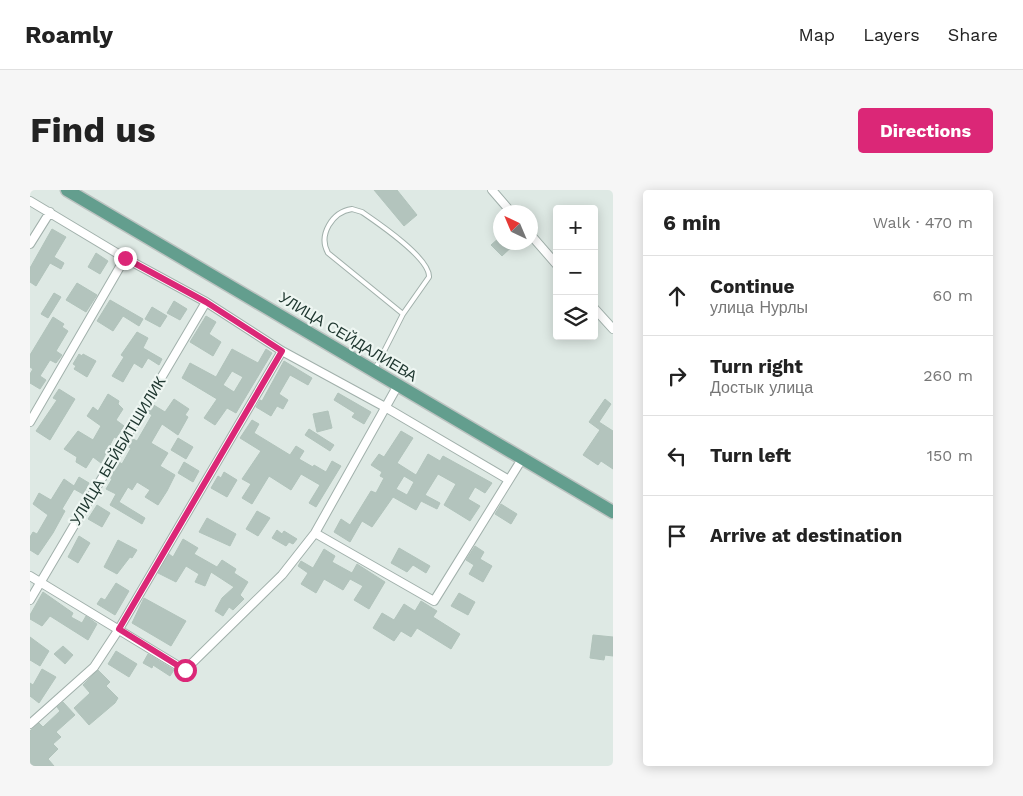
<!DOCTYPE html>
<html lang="en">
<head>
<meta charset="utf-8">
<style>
  body { margin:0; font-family:"Work Sans",sans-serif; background:#f6f6f6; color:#222 }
  .controls { position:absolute; right:15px; top:15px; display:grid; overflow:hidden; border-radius:5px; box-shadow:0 2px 12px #0003 }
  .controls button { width:45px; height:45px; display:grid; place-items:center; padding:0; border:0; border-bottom:1px solid #e0e0e0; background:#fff; color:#222; font:25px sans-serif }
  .compass { position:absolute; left:463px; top:15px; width:45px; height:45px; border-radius:50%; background:#fff; box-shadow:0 2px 12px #0003; rotate:316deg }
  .stop { position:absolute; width:15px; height:15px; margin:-11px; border:4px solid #db2777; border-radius:50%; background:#fff }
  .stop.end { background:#db2777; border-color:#fff; box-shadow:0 1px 5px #0008 }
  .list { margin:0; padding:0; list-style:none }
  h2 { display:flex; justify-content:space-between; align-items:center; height:65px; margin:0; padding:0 20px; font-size:21px }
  h2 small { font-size:16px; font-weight:400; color:#767676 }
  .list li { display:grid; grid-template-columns:32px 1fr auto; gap:15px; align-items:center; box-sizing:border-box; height:80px; padding:0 20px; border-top:1px solid #e0e0e0 }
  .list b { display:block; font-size:19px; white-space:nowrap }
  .list p { margin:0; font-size:16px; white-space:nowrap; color:#767676 }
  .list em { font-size:16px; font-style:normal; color:#767676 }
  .icon { flex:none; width:28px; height:28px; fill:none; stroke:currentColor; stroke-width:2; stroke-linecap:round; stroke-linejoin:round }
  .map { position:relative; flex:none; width:583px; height:576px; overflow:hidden; border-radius:5px }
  header { display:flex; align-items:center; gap:30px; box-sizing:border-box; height:70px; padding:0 25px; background:#fff; border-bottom:1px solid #e0e0e0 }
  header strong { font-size:24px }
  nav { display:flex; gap:28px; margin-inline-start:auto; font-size:18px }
  .intro { display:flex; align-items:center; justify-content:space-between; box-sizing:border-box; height:120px; padding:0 30px }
  h1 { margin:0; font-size:35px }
  .button { padding:12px 22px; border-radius:5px; background:#db2777; color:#fff; font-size:18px; font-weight:700 }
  main { display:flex; gap:30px; padding:0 30px }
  aside { flex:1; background:#fff; border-radius:5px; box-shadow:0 2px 12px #0003 }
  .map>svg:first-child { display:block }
  .building { fill:#b3c4bd; stroke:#b1c3bb; fill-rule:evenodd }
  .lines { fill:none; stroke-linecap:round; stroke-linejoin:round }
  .service-casing { stroke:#a1b0ab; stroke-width:6 }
  .minor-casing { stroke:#a1b0ab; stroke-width:10 }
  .primary-casing { stroke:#bcc3c1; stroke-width:15 }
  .service { stroke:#fff; stroke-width:4 }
  .minor { stroke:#fff; stroke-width:8 }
  .primary { stroke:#639e8e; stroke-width:12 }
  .route { stroke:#db2777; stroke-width:6 }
  .labels { text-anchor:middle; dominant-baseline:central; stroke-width:4.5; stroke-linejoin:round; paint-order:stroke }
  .street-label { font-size:15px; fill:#203831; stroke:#eef6f2 }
</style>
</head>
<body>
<header>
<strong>Roamly</strong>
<nav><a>Map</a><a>Layers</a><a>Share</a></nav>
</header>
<div class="intro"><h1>Find us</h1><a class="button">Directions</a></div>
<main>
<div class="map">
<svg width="583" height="576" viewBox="0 0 583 576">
  <rect width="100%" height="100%" fill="#dee9e4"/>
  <path class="building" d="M344,0H367L387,25L374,36Z
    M22,39L36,47L24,67L34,73L31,79L20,73L6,96L0,92V78Z
    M470,47V52H487L472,66L461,55Z
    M66,63L78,71L70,84L58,77Z
    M47,93L67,105L56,122L36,110Z
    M24,103L31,107L18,128L11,124Z
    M80,110L113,129L109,136L93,126L83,141L67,131Z
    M144,111L157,119L150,130L137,123Z
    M122,117L137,126L130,137L115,129Z
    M176,126L186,132L179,144L191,152L183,166L160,152Z
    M23,127L34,134L32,137L38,141L26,161L32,165L26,173L20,170L10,186L16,190L10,199L0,193V184L3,179L0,177V165Z
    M107,142L118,148L113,158L132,169L129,175L118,168L112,178L104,173L93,192L82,186L94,167L91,165Z
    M202,159L228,173L236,159L242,163L206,223L197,218L185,235L174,228L187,209L152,188L160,173L186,187ZM202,181L213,187L204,202L193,195Z
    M49,164L52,166L53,164L66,171L57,187L44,179L46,176L43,174Z
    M254,171L282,188L278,195L260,185L249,204L258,210L253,219L247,216L241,226L226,217L230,210L232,211Z
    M29,199L45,209L20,250L6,241L27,210L23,208Z
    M308,203L341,222L334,234L322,227L325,223L304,210Z
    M78,204L89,211L88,214L93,219L86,230L94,236L86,248L84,247L71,273L63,267L56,278L46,272L47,267L34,259L48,241L63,250L71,236L57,226L63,217L68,221Z
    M144,209L159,219L155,225L158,227L148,245L132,234L121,253L138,263L130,276L145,285L137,301L128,315L115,307L120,300L107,292L102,300L98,297L89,312L115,328L112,334L80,315L86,304L76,299L82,289L79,287L83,280L89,272L92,274L101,258L98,257L103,249L107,251L122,225L117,222L122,214L135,222Z
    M575,209L581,214L569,232L583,241V279L571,271L568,275L553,265L570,240L559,232Z
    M298,221L302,238L287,242L283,224Z
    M222,230L229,234L224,243L260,265L266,256L274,261L269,269L283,277L284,275L296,282L302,271L311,276L286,317L279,313L290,295L271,284L261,300L239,286L222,314L212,308L221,294L212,289L231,261L210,248Z
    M279,239L304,255L300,261L275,245Z
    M371,241L383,248L367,273L386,285L398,264L410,271L413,266L462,293L455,303L445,297L438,309L450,316L440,331L414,315L426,294L408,284L395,305L410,313L407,319L391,311L386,320L363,307L342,337L332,331L320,352L304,342L311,329L320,335L341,301L346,303L354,288L350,286L352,282L341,275L349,264L354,267ZM374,286L384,292L377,305L366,299Z
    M148,248L163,257L156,269L141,260Z
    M154,272L169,281L163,292L148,283Z
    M194,282L207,290L197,307L181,298L188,286L191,288Z
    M49,287L59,293L53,304L44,299L32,319L35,321L23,343L8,365L0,360V347L3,342L7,344L18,325L3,314L9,303L21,310L34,289L44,296Z
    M471,314L487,324L481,334L465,324Z
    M67,315L80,323L72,337L58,329Z
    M227,321L240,328L228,346L216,339Z
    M177,328L206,344L200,356L169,342Z
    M247,340L252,344L254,341L267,349L263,354L259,352L256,356L242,348Z
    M49,346L60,353L48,373L38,367Z
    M153,349L168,358L164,364L187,377L192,370L206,379L204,383L218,392L210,405L214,409L203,420L199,417L193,426L185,421L192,408L204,397L181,382L175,396L165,392L169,384L156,376L146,392L128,383L139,364L143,367Z
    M88,350L107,360L102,368L100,367L87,384L74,377Z
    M445,356L454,362L450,369L462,376L453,392L439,384L444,375L436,370Z
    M369,358L400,376L396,383L383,375L377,382L361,373Z
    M294,359L305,366L302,372L322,383L327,374L355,392L339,419L324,410L333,396L320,389L313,400L294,389L286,403L271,394L278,383L268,376L271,371L283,378Z
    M86,393L99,401L85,425L67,414L71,408L75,410Z
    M13,402L43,423L41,427L52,433L56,426L67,434L58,450L20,426L12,436L0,429V425Z
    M429,403L445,412L438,425L421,416Z
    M114,408L156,431L141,456L102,433Z
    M391,411L407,421L403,427L430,444L421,459L387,438L381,447L371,441L364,451L343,438L352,423L364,430L374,414L385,421Z
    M563,445L583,447V466L575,465L574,470L560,468Z
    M0,447L19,461L10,476L0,470Z
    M33,456L43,465L35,474L24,464Z
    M86,461L107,474L99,487L78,474Z
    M118,464L144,480L140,486L123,475L122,478L113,473Z
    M12,479L26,487L9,513L0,506V493L3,495Z
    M68,480L80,492L76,496L88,508L85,513L59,535L44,518L60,503L53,495Z
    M33,512L45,525L26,542L31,547L23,554L28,559L18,569L24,576H0V541L9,533L13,537L30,521L27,517Z"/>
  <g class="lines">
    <defs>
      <path id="service" d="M345,179L373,124L399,87C400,68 348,33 332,22L322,19C302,22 288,45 298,63L373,124"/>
      <path id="minor" d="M462,0L481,22
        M0,11L95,68L176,112L252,161L355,217L479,290
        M500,44L527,75
        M0,54L20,22
        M564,118L583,139
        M0,232L95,68
        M285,343L404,411L492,269
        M0,386L155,480L252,385L285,343L368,195
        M0,410L176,112
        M0,534L64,477L89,439L252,161"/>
      <path id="primary" d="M37,0L583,322"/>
    </defs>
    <use href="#service" class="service-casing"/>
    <use href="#minor" class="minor-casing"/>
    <use href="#primary" class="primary-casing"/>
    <use href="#service" class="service"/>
    <use href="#minor" class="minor"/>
    <use href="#primary" class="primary"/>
  </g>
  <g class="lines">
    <path class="route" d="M95,68L176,112L252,161L89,439L155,480"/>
  </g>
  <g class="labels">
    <g class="street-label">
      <text transform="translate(318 147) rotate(31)">УЛИЦА СЕЙДАЛИЕВА</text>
      <text transform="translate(88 261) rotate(-59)">УЛИЦА БЕЙБИТШИЛИК</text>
    </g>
  </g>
</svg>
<div class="controls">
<button>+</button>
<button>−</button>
<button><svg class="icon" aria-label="layers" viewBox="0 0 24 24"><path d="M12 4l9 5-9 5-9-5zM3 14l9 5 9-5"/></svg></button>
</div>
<svg class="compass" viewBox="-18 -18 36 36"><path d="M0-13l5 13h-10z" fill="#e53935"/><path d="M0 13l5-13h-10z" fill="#767676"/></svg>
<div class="stop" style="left:155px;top:480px"></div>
<div class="stop end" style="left:95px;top:68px"></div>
</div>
<aside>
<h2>6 min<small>Walk · 470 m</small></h2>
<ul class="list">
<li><svg class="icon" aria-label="ahead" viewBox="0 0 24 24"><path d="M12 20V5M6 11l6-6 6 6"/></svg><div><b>Continue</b><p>улица Нурлы</p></div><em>60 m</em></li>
<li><svg class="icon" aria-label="right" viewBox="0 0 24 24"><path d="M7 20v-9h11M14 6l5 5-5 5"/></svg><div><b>Turn right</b><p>Достык улица</p></div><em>260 m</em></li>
<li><svg class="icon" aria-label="left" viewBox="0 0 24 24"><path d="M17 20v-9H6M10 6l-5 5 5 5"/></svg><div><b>Turn left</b></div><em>150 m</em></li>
<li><svg class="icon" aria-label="arrive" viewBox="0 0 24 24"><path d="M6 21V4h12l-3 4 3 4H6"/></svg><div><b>Arrive at destination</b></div></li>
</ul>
</aside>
</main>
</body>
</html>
